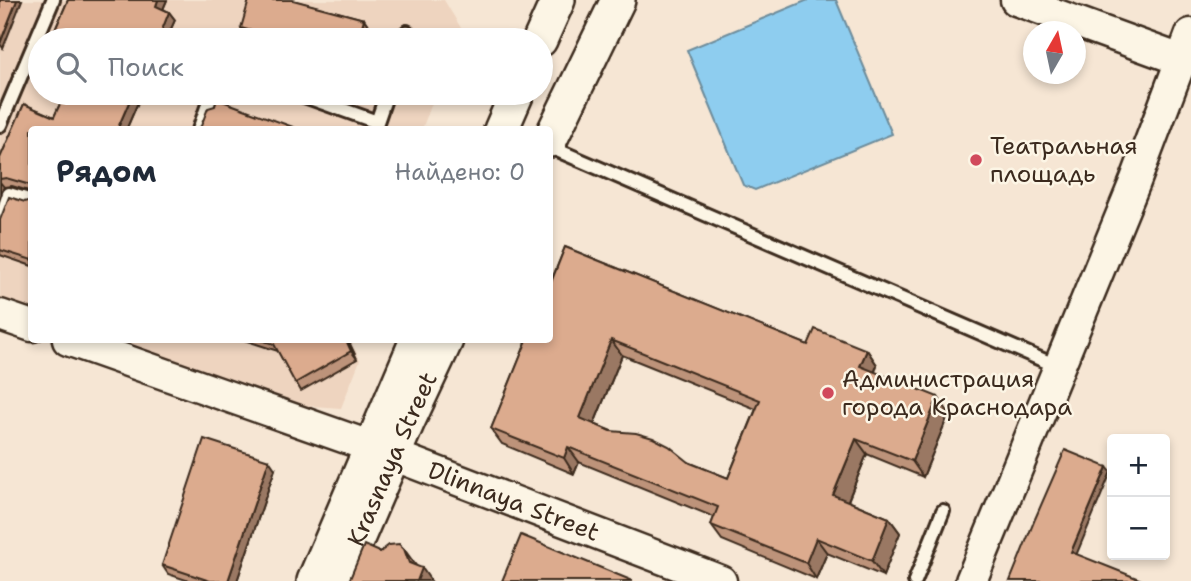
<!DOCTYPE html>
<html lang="ru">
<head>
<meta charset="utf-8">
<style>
  body { margin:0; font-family:"Shantell Sans",sans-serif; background:#f2f2f3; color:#1f2937 }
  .controls { position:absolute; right:21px; bottom:21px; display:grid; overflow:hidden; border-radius:7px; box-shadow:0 4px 10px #0003 }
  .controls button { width:63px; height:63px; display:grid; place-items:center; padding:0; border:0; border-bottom:2px solid #e0e1e3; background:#fff; color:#1f2937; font:35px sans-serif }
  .compass { position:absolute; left:1023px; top:21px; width:63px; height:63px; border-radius:50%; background:#fff; box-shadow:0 4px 10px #0003; rotate:9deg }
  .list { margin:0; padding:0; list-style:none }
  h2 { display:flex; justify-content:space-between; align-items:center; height:91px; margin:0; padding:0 28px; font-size:30px }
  h2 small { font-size:23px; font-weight:400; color:#747a83 }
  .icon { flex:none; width:38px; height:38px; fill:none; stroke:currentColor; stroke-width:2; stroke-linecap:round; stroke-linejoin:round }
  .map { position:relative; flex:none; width:1191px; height:581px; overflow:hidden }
  .search { position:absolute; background:#fff; box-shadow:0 4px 10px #0003; left:28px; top:28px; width:525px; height:77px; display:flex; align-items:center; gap:18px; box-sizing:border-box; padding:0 24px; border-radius:38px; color:#747a83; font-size:26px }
  .panel { position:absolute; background:#fff; box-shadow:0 4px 10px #0003; left:28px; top:126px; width:525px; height:217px; border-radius:7px }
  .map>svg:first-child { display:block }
  .built { fill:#eed4bf }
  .water { fill:#8ecdef; stroke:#6d8c9b; stroke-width:2 }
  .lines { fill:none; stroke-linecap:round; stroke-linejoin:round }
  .service-casing { stroke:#3b2a1e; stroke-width:18 }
  .tertiary-casing { stroke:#3b2a1e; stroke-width:35 }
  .secondary-casing { stroke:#3b2a1e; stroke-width:38 }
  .service { stroke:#fcf5e5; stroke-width:12 }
  .tertiary { stroke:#fcf5e5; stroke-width:30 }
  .secondary { stroke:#fcf5e5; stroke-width:33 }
  .wall { fill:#bd937a; stroke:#3b2a1e; stroke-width:2; fill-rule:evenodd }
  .shaded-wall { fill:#9a7863; stroke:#3b2a1e; stroke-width:2 }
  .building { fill:#dcab8e; stroke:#3b2a1e; stroke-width:2; fill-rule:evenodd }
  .poi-dot { fill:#d1495b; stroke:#fcf5e5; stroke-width:2.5 }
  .labels { text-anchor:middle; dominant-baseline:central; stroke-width:5; stroke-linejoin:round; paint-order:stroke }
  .poi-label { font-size:24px; fill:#3b2a1e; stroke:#fcf5e5; text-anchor:start }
  .street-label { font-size:24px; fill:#3b2a1e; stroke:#fcf5e5 }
</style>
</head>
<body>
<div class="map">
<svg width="1191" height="581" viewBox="0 0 1191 581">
  <rect width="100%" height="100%" fill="#f6e6d4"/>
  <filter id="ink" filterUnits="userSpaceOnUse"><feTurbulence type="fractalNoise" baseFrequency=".0143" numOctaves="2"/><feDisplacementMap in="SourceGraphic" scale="14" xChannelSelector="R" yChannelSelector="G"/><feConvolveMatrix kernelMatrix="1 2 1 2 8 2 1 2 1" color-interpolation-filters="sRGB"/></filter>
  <g filter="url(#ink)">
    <path class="built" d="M0,0H444L461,28L456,40H40V93H436L422,129L32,130L31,311L0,300Z
      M113,340H350L360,360L341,408L299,405Z"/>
    <path class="water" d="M808,0H836L892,134L755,190L743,185L687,50Z"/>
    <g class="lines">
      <defs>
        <path id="service" d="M405,40L407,32
          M296,93L377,122L387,93
          M0,125L53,0
          M199,130L212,93
          M550,147L1059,367
          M0,221L9,194L32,201
          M915,581L943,511"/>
        <g id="tertiary">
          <path d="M1016,0L1181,60H1191"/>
          <path d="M0,315L32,326"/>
          <path id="s1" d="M68,340L372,447L721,581"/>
          <path d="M971,581L1135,182L1191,34"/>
        </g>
        <g id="secondary">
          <path d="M540,40L558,0"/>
          <path d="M501,130L517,93"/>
          <path d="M550,140L618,0"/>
          <path d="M314,581L417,340"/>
          <path id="s2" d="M339,581L408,421L446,340"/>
        </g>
      </defs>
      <use href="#service" class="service-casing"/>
      <use href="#tertiary" class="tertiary-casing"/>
      <use href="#secondary" class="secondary-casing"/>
      <use href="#service" class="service"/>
      <use href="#tertiary" class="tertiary"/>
      <use href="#secondary" class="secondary"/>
    </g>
    <path class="wall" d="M68,0H167L163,9L169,12L175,20L166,40H66L61,38L55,30Z
      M295,1L364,19L370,28L367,40H258L248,37L241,28Z
      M65,93H142L126,130H32V192L12,186L4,187L0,193V158L24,104L54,117Z
      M32,200V266L0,255V220L25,202Z
      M565,247L808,345L867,350L877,365L875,372L949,413L923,477L867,454L848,501L889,518L900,533L883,576L827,553L816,579L722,540L711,525L714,517L579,462L574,474L502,444L491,429ZM622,355L756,409L728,478L594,424Z
      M244,340H348L357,359L301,391L278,351Z
      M275,469L237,581H189L168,574L162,565Z"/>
    <path class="shaded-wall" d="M17,0H22L3,48L0,44Z
      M158,0H167L161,14L156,6Z
      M169,12L175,20L166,40H158Z
      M364,19L370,28L367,40H358Z
      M133,93H142L126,130H117Z
      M0,182L4,187L0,193Z
      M346,340H348L357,359L351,351Z
      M611,340L622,355L590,434L580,418Z
      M867,350L877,365L871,381L860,366Z
      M938,397L949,413L923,477L912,461Z
      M856,439L867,454L844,510L833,495Z
      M568,447L579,462L574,474L564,458Z
      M269,460L275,469L237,581H228Z
      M1107,467L1111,472L1075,558L1071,552Z
      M889,518L900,533L883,576L872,561Z
      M816,538L827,553L816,579L806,563Z
      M404,549L420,571L422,568L431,581H417Z"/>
    <path class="building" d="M0,0H17L0,43Z
      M68,0H158L156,6L169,12L158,40H79L55,30Z
      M249,0H293L364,19L358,40H284L241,28Z
      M65,93H133L117,130H32V187L30,185L6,178L0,179V158L24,104L54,117Z
      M217,99L301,130H197L201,126L208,108L215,106Z
      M9,197L25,202L32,200V260L0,250V220Z
      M565,247L808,345L815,329L867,350L860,366L938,397L912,461L856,439L833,495L889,518L872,561L816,538L806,563L711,525L718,507L568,447L564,458L491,429L527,340H550V285ZM611,340L760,400L728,478L690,463L669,446L653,438L636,433L610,431L580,418Z
      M261,340H346L351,351L295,383L274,344Z
      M204,439L269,460L228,581H210L162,565Z
      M1065,450L1107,467L1071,552L1144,581H1010L1035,519Z
      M521,535L633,581H502Z
      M399,544L404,549L409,563L422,568L417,581H349L364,545L380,552L389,545Z"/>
  </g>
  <g class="poi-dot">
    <circle cx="976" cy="160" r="7"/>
    <circle cx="828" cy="393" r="7"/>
  </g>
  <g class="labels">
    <g class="poi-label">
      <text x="990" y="146">Театральная<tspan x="990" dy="28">площадь</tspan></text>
      <text x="842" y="379">Администрация<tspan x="842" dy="28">города Краснодара</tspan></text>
    </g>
    <g class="street-label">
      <text stroke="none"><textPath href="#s2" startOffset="133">Krasnaya Street</textPath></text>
      <text stroke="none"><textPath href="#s1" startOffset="474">Dlinnaya Street</textPath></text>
    </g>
  </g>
</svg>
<div class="controls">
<button>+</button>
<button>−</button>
</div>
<svg class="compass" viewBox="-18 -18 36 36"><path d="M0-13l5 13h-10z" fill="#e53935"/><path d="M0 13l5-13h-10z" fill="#747a83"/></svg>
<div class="search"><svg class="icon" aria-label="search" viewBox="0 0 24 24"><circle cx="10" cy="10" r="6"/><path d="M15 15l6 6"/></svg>Поиск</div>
<section class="panel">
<h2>Рядом<small>Найдено: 0</small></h2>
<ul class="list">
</ul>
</section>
</div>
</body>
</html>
